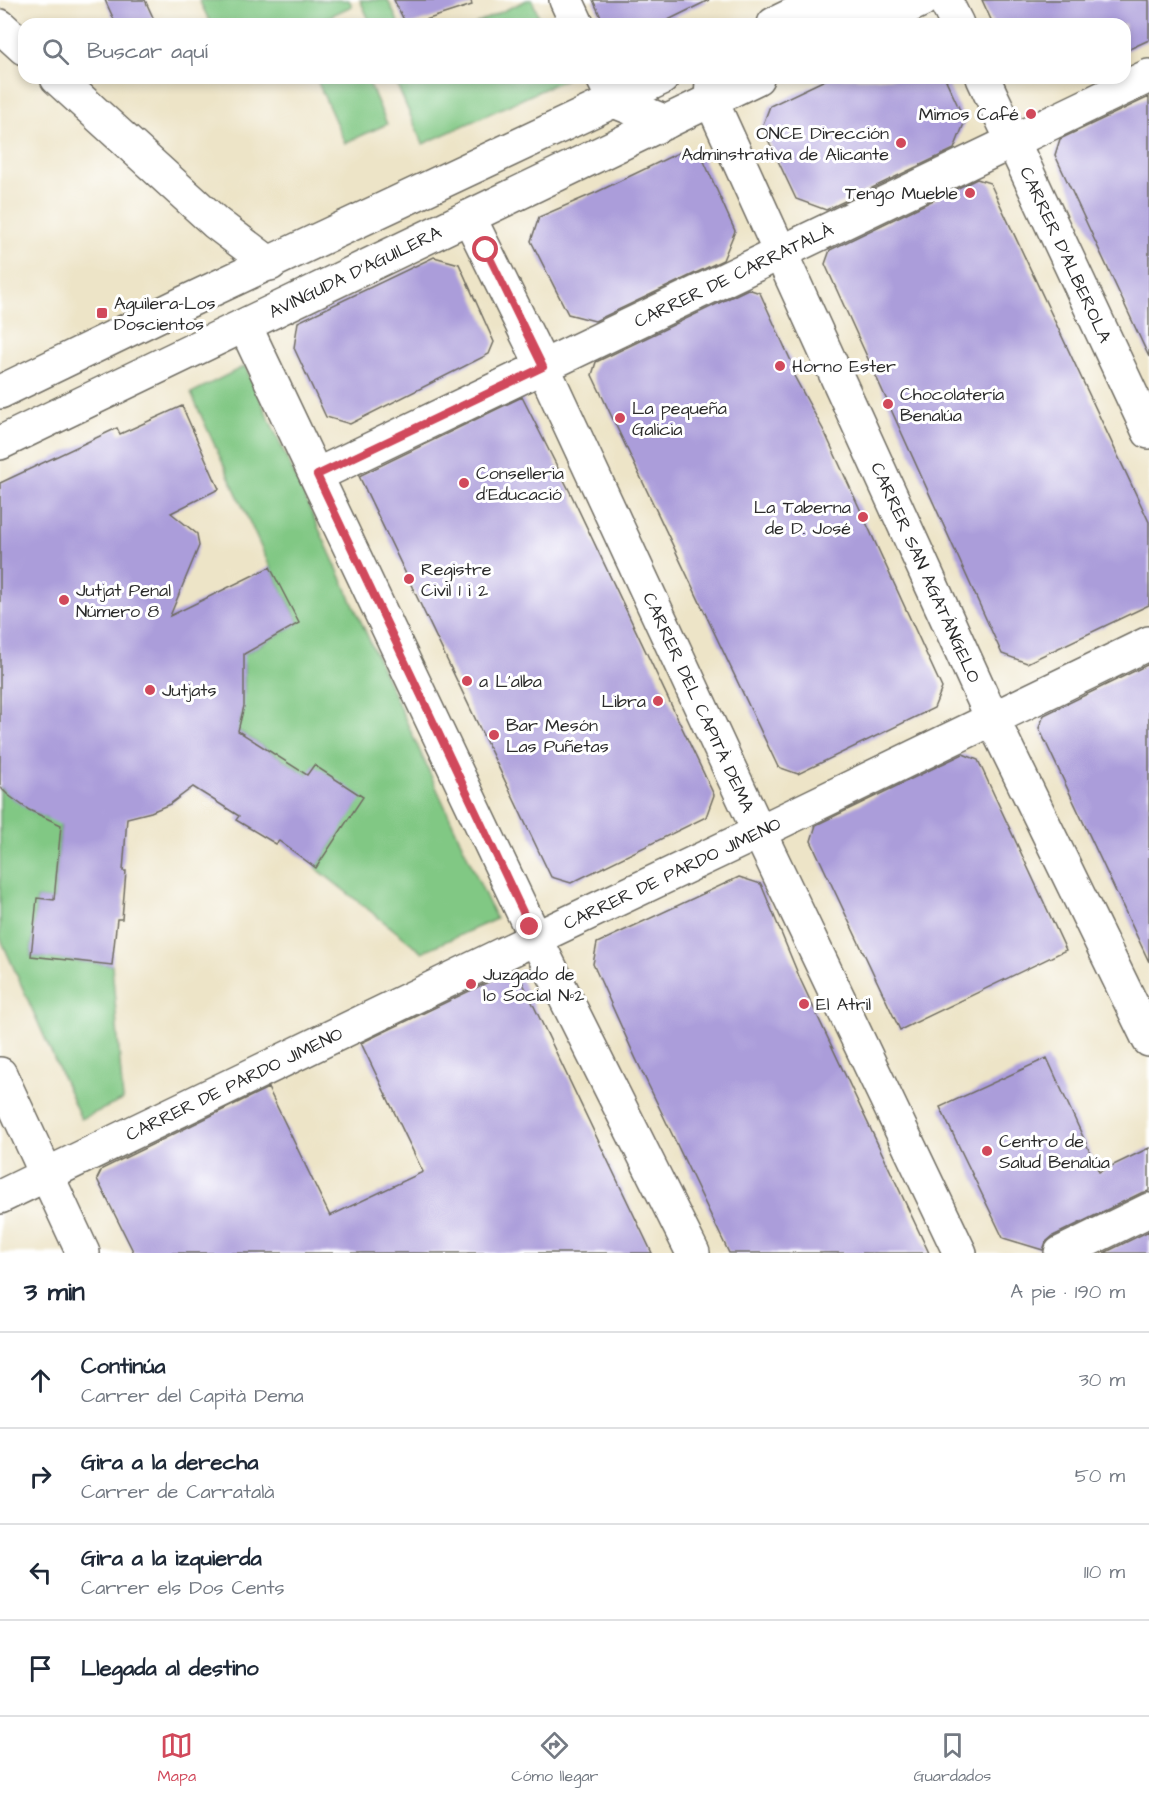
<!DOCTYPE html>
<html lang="es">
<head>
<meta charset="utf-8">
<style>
  body { margin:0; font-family:"Architects Daughter",sans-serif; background:#f2f2f3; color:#1f2937 }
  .stop { position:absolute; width:18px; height:18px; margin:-14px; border:4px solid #d1495b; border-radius:50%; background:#fff }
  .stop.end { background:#d1495b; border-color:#fff; box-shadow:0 2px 6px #0008 }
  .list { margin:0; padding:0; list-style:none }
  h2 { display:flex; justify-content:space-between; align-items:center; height:78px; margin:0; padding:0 24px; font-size:26px }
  h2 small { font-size:20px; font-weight:400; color:#747a83 }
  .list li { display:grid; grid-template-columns:39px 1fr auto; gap:18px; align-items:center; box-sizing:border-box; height:96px; padding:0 24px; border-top:2px solid #e0e1e3 }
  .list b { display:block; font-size:22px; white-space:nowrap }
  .list p { margin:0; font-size:20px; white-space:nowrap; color:#747a83 }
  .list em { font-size:20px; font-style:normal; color:#747a83 }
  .icon { flex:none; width:33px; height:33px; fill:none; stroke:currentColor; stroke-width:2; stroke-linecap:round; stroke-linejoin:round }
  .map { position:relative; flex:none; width:1149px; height:1253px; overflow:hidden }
  .search { position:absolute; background:#fff; box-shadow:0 3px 9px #0003; left:18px; right:18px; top:18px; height:66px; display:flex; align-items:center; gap:15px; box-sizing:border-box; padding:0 21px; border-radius:18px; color:#747a83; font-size:22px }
  .sheet { height:462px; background:#fff }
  nav { display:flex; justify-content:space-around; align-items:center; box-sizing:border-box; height:84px; border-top:2px solid #e0e1e3; background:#fff; font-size:16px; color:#747a83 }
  nav a { display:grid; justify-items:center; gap:3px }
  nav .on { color:#d1495b }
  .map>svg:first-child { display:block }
  .green { fill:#81c884; stroke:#567a58; stroke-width:1.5 }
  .building { fill:#ab9dda }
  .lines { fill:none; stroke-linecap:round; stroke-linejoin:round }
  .minor-casing { stroke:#6f6c62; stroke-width:36 }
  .major-casing { stroke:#6f6c62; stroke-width:36 }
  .minor { stroke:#fff; stroke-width:33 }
  .major { stroke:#fff; stroke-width:33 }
  .route { stroke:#d1495b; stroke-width:8 }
  .poi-dot { fill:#d1495b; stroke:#fff; stroke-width:2 }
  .labels { text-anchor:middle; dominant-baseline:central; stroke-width:6; stroke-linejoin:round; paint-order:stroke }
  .poi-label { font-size:18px; fill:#2b2b2b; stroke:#fff; text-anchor:start }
  .street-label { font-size:18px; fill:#2b2b2b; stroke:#fff }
</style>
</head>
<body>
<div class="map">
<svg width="1149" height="1253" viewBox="0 0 1149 1253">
  <rect width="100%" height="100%" fill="#fff"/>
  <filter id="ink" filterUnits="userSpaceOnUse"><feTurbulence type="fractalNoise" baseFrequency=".0167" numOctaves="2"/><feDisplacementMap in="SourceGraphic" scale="12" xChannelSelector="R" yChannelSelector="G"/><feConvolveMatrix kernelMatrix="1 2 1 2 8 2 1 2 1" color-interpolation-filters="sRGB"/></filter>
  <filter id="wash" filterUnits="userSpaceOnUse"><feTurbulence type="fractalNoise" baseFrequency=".008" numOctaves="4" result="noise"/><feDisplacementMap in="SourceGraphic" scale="24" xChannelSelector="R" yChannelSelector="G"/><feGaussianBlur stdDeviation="1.35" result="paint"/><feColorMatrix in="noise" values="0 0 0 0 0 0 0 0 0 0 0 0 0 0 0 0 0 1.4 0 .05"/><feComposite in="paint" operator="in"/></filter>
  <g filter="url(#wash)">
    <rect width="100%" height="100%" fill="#ede4c7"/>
    <path class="green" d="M199,0H349L352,6L313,24H211Z
      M360,0H388L399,24H371Z
      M527,0H532L542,24H475Z
      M316,78H367L387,124L345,143Z
      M394,78H565L566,79L423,144Z
      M245,366L496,919L422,952L316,868L362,797L314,766L307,775L226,723H240C245,703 245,684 244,664L228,666V663L299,623L270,567L191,393Z
      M0,787C14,801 30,811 48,819L62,809L54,900L37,898L31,956L112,965L123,1100L81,1119L0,937Z"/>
    <g id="blocks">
      <path class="building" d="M105,0H145L156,24H116Z
        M394,0H471L472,5L413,24H406Z
        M593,0H709L660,24H604Z
        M982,0H1149V40L1125,51V24H993Z
        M829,78H945L965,121L954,149L826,210L796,199L762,127L770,106Z
        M1149,97V357L1055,155L1060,139Z
        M680,152L703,159L735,231L723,260L595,321L568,314L531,241L539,217L597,192Z
        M977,179L990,183L1149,522V605L1027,663L1002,654L825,264L830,250Z
        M434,257L459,264L494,342L489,354L350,424L326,417L294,348L298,322Z
        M748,289L760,293L796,372L793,374L825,433L942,688L934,708L798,774L778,767L592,375L596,362Z
        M522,397L571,494L714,795L706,817L571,883L551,877L359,476Z
        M182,406L219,489L171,513L197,534L199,546L170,616L270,567L299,623L244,654V706L238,731L307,775L314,765L363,797L316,868L279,841L276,844L236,820L239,816L193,787L170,804L151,812L127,818L123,871H126L122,919H117L112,965L31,956L37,898L54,900L61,825L29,810L8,795L0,787V483L117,428L120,434Z
        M1149,664V962L1039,728L1044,715Z
        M963,754L978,760L1066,950L900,1030L811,841L816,825Z
        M739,877L761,884L801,981L929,1253H729L636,1059L593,964L597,943Z
        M507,973L520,977L652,1253H134L97,1179L102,1169L268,1088L330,1216L423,1172L361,1043Z
        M1047,1058L1099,1172L1149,1148V1191L1141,1193L1053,1236L1046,1242L1043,1250L1003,1238L940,1107Z
        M1149,1231V1253H1104Z"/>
    </g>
  </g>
  <g filter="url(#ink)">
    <use href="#blocks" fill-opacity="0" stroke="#6f6c62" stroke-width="1.5"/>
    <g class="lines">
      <defs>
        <g id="minor">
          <path d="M566,0L577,24"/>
          <path d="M945,0L957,24"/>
          <path d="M821,24L871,0"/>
          <path d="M0,26L24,48"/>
          <path d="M57,78L216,223L270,264"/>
          <path d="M603,78L614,101L666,122"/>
          <path id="s1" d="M716,78L712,81L711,100L992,718L1149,1040"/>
          <path id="s2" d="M983,78L1149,432"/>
          <path id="s3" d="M469,217L543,367L759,832L960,1253"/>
          <path d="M245,326L530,927L693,1253"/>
          <path id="s4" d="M317,475L1149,76"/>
          <path d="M0,1074L83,1253"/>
          <path id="s5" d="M0,1197L536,938L759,832L1149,643"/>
          <path d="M1061,1253L1149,1210"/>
        </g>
        <g id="major">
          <path d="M774,24L823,0"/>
          <path d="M871,24L922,0"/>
          <path d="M0,392L186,302L662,78"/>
          <path id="s6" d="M0,443L757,78"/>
        </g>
      </defs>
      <use href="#minor" class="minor-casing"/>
      <use href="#major" class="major-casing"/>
      <use href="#minor" class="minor"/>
      <use href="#major" class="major"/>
    </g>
  </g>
  <g class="lines" filter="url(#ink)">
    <path class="route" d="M486,250L543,367L317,475L530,927"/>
  </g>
  <g class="poi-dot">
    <circle cx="1031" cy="114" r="6"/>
    <circle cx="901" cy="143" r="6"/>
    <circle cx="970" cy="193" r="6"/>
    <rect x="96" y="307" width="12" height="12" rx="3"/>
    <circle cx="780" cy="366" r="6"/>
    <circle cx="888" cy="404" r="6"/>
    <circle cx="620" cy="418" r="6"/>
    <circle cx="464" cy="483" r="6"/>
    <circle cx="863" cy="517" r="6"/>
    <circle cx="409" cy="579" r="6"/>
    <circle cx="64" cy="600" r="6"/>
    <circle cx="467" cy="681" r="6"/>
    <circle cx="150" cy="690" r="6"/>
    <circle cx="658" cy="701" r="6"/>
    <circle cx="494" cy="735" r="6"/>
    <circle cx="471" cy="984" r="6"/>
    <circle cx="804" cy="1004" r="6"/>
    <circle cx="987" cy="1151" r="6"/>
  </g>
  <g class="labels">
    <g class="poi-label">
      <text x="1019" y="114" text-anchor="end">Mimos Café</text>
      <text x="889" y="133" text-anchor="end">ONCE Dirección<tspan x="889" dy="21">Adminstrativa de Alicante</tspan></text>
      <text x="958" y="193" text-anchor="end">Tengo Mueble</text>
      <text x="114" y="303">Aguilera-Los<tspan x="114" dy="21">Doscientos</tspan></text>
      <text x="792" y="366">Horno Ester</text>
      <text x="900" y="394">Chocolatería<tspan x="900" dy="21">Benalúa</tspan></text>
      <text x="632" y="408">La pequeña<tspan x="632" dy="21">Galicia</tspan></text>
      <text x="476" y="473">Conselleria<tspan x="476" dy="21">d'Educació</tspan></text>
      <text x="851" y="507" text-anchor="end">La Taberna<tspan x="851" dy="21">de D. José</tspan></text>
      <text x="421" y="569">Registre<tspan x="421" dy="21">Civil 1 i 2</tspan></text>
      <text x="76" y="590">Jutjat Penal<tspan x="76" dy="21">Número 8</tspan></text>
      <text x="479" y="681">a L'alba</text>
      <text x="162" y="690">Jutjats</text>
      <text x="646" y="701" text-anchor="end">Libra</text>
      <text x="506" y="725">Bar Mesón<tspan x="506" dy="21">Las Puñetas</tspan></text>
      <text x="483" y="974">Juzgado de<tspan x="483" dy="21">lo Social Nº2</tspan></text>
      <text x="816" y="1004">El Atril</text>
      <text x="999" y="1141">Centro de<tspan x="999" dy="21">Salud Benalúa</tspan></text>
    </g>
    <g class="street-label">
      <text stroke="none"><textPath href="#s2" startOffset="195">CARRER D'ALBEROLA</textPath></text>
      <text stroke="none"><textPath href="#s6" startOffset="394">AVINGUDA D'AGUILERA</textPath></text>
      <text stroke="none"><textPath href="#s4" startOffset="462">CARRER DE CARRATALÀ</textPath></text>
      <text stroke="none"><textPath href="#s1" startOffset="543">CARRER SAN AGATÁNGELO</textPath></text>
      <text stroke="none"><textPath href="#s3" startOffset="537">CARRER DEL CAPITÀ DEMA</textPath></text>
      <text stroke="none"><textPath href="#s5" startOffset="746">CARRER DE PARDO JIMENO</textPath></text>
      <text stroke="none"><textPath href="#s5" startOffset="260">CARRER DE PARDO JIMENO</textPath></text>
    </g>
  </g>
</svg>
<div class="stop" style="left:486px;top:250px"></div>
<div class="stop end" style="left:530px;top:927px"></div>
<div class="search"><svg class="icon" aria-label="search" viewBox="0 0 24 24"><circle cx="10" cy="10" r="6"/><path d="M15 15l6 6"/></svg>Buscar aquí</div>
</div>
<section class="sheet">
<h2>3 min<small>A pie · 190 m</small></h2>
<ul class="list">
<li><svg class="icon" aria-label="ahead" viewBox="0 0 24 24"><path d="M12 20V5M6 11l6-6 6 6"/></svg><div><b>Continúa</b><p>Carrer del Capità Dema</p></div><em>30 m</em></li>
<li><svg class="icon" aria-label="right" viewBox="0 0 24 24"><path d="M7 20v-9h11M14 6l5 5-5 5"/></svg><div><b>Gira a la derecha</b><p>Carrer de Carratalà</p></div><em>50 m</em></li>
<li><svg class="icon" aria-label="left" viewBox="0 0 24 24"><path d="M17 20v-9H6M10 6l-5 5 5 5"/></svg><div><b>Gira a la izquierda</b><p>Carrer els Dos Cents</p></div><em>110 m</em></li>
<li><svg class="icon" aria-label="arrive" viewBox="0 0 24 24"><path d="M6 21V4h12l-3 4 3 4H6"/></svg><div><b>Llegada al destino</b></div></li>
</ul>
</section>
<nav>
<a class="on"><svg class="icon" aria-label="map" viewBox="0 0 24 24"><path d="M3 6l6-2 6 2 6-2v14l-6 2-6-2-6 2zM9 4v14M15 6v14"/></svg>Mapa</a>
<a><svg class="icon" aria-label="directions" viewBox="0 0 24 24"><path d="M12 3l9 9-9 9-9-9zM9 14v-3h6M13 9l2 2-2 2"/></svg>Cómo llegar</a>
<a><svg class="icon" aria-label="saved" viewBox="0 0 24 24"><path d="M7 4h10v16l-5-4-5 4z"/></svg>Guardados</a>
</nav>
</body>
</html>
